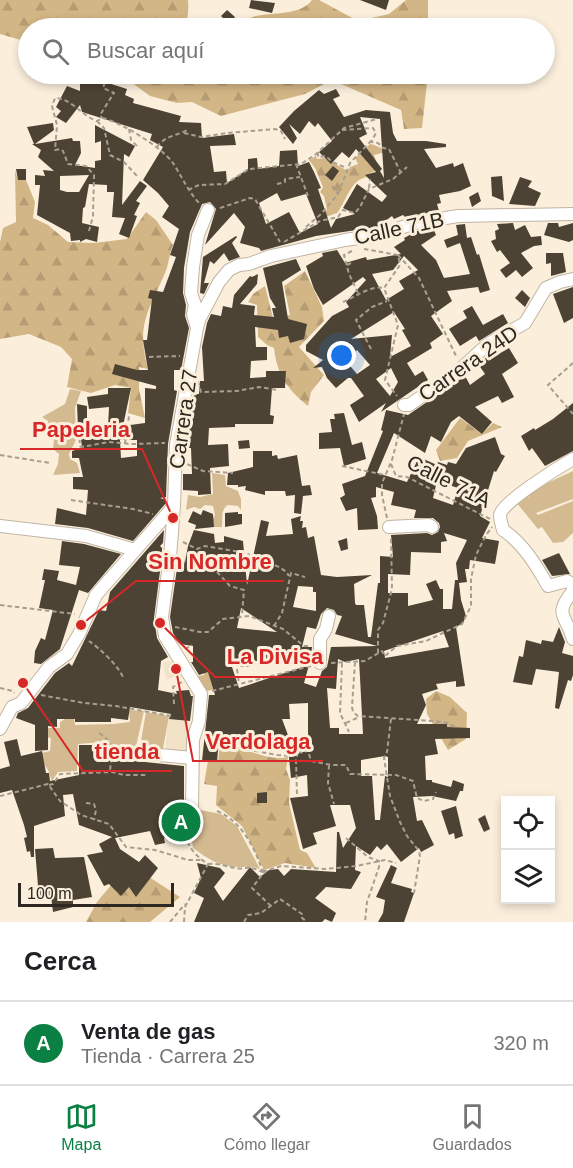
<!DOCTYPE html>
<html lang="es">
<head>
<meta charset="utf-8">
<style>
  body { margin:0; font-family:Arial,sans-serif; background:#f2f2f2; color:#202124 }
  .controls { position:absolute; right:18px; bottom:18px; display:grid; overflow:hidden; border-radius:0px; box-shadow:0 3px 9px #0003 }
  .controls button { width:54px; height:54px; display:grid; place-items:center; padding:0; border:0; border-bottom:2px solid #e0e0e0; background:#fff; color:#202124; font:30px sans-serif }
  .scale { position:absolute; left:18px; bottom:15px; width:156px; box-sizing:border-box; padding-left:6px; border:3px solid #2d2821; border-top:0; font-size:16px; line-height:21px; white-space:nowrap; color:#2d2821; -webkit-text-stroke:4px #fbefdc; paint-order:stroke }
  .you { position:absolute; left:342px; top:356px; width:21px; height:21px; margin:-15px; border:4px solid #fff; border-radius:50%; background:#1a73e8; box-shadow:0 0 0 9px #1a73e833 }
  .badge { display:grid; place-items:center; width:39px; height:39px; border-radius:50%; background:#0b8043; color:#fff; font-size:20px; font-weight:700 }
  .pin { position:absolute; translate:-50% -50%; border:3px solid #fff; box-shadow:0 2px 6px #0006 }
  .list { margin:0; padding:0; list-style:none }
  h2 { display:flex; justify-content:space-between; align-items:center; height:78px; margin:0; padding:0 24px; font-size:26px }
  h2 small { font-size:20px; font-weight:400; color:#757577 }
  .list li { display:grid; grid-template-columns:39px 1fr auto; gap:18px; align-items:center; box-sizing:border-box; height:84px; padding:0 24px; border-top:2px solid #e0e0e0 }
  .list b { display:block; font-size:22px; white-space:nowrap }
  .list p { margin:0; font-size:20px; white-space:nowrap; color:#757577 }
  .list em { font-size:20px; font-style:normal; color:#757577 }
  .icon { flex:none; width:33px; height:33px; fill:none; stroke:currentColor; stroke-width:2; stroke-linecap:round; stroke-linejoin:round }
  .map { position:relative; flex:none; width:573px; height:922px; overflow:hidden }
  .search { position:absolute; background:#fff; box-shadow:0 3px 9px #0003; left:18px; right:18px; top:18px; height:66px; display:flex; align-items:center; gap:15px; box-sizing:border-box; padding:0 21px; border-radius:33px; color:#757577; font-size:22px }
  .sheet { height:162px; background:#fff }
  nav { display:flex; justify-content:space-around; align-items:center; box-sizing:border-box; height:84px; border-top:2px solid #e0e0e0; background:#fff; font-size:16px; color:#757577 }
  nav a { display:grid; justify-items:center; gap:3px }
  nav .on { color:#0b8043 }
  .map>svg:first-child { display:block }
  .built { fill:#f2e2c8 }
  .grass { fill:#d4ba90 }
  .forest { fill:url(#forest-firs) }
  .building { fill:#4d4334; fill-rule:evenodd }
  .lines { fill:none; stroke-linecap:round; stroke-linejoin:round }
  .minor-casing { stroke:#c0b5a3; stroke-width:14 }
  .path { stroke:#a79e8f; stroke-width:2; stroke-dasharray:4.5 3; stroke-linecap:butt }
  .minor { stroke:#fff; stroke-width:12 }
  .labels { text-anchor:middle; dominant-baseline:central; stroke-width:6; stroke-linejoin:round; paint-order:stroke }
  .street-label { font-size:21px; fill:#2d2821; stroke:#fbefdc }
  .leader { fill:none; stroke:#d62828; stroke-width:2 }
  .callout-dot { fill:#d62828; stroke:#fbefdc; stroke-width:2 }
  .callout-label { font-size:22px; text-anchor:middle; font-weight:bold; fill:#d62828; stroke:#fbefdc; stroke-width:6; stroke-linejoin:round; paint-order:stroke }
</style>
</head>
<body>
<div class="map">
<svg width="573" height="922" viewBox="0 0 573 922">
  <defs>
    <pattern id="forest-firs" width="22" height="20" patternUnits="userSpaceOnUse" patternTransform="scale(1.5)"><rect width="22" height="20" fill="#d3b686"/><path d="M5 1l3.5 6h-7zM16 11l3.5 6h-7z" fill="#b59c73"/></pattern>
  </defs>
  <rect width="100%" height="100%" fill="#fbefdc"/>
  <path class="built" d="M176,661L179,675L166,680L163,662Z
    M168,719L188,721L186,755L165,753Z"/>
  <path class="grass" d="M70,389L81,391L75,408L76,440L69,454L70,459L77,463L80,473L53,475L58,464L59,454L53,449L54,440L48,434V421L42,417L65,404Z
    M573,471V499L536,513L538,515L573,501V533L563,542L553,543L542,527L538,529L516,502L527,493L530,499L528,492Z
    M212,473L225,475L226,486L238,491L241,499V510L238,506L228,505C220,510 223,519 222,527H209L215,515L213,506L205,505L200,509L194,507L186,510L188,495L200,497L213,494Z
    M64,706L72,708L75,725L113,724L130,722L129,710L144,711L134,755H105L102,742L78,744L77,771L58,772L52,781L48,770L37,754L50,751L51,738L37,736L40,728H60V722L65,719Z
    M146,712L169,716L162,754L139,752Z
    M195,809L221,814L237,826L260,869C253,866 249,867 241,867C221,868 208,859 193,848L190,829Z"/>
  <path class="forest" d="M0,0H188C189,10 188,19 184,28H28V42L0,34Z
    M312,0H319L358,21L389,14L406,0H428V28H243C243,28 247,20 247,20C257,10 299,19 312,0Z
    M128,74H428L422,128L404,129L401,110L334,81L324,84L305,94L221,116L192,102L177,103L150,96L135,85Z
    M370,144C378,145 382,150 389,151L374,155L379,169L369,174L368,177C350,179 347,201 337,213L320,219L314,215L327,210L324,196L320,192L323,187L315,168L309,160L316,156L317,159L324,158L348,171L350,167L358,164L355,158Z
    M15,170L18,180H26L35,202L33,218L48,225L68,242L94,243L127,239L146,212L156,220L173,245C169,255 169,264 165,273C148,313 136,324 148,369L139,367V389L145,418L128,413L131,388L115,385L91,393L67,387L72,359L61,347L29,334L0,339V242L3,228L16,222Z
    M305,271L322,307L324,321L299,347L324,375L311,392L308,406C287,389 277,375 274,348L267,345L258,337L257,305L248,302L253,294L265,286L273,318L290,315L284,286Z
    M460,418L482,434L493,423L502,427L468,441L457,458L440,461L436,450Z
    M205,660L213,688L217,689L201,692L193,677L204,675Z
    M436,691L450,697L467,713L466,739L448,750L427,714L426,699Z
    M220,743C243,745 264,762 288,757L286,769L290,780L289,803L300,850L307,853L316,868L285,863L264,870L242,826L216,805L217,786L204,784L208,761L218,762Z
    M149,877L180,897L150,922H86L97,902L112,884Z"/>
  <path class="building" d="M251,0L275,3L272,13L249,8Z
    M360,0H389L386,10Z
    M227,10L235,17L229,24L221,16Z
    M84,74L106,77L105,82L127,89L125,95L134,99L133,103L181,116L179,122L201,123L202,138L234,134L236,145L210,146L214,172L226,171L227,183L248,169V159L257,158L258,169L279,166L280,151L297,150L298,166L309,162L314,172L321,188L318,189L331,228L336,219L355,214L343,208L357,184L382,202L387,196L365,175L376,172L356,149L349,158L342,152L331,164L319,152L332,141L318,123L315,127L309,121L300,134L289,124L297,138L293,144L279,127L294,111L319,90L324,94L336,89L340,96L333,99L344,117L366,110L390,112L393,133L397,141H426L446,144V147L424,149L436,168L453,163L454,167L463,163L471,186L460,191L439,195L441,203L437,204L439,211L405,217L403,215L394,219L392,216L377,227L316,236L261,251L259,248L240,243L245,227L234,213L205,245L216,209L210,202L202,204L190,232L184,268L183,293L186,305L185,316L189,328L181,370H174V390L177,391L168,444L166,497L160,498L166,500V503L133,541L88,528L55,524L57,508L86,515L88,490L73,489V477H83L79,458H72V451L82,448L80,430L108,428L109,407L89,409L87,397L108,394V388H131L123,426L145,423V388L156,389V386L112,374L115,364L137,370H148L143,340H147L152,299L148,298L150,290L163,292L176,257L170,255L179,229L162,217L169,206L158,193L143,180L163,147L150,140L152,134L82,112L80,105L66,123L56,117L61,111L56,107L67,86L80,91V80L83,81ZM360,117L380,119L384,178L380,171L382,169L359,138L367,134ZM277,193L281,201L306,194L318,224L300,233L289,212L266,224L259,203ZM120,440H137V456L121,458Z
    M53,123L54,130L35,144L72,138L73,141H80L81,153L75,165L95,168V161L101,160V141L95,143V125L135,146L129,157L124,154L122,205L140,181L147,186L136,201L140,203L134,215L137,216L129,238L119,234L125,218L112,217L114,192H107V185L89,184L85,207L83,208L82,223L99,227L97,242L86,239L80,242V240L71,241L70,233L37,215L40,185H35V175L45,176L43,170L54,171L38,157L41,150L32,144H34L27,127ZM89,175L79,192H67L60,190V176Z
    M333,166L339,171L332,181L325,175Z
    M16,169H26V180H18Z
    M502,176L504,201L492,196L491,177Z
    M520,177L532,181L528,187L541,193L535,206L509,204Z
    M478,192L481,201L472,207L469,197Z
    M513,223L515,230L525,225L531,237L541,236L542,245L534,246L521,253L533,268L522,277L516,270L506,278L500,270L510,263L500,250L497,252L491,241L496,239L495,231L499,229L497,224Z
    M548,223H558L559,227L573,223V240L569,242L544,235Z
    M465,224L467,238L471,237L477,255L479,254L490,290L480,293L478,287L447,291L452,301L431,316L443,334L430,343L432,348L407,363L415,376L423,371L428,380L381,412L386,403L359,422L350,405L364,396L351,378H348L336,388L327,378L322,367L313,368L323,360L306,351V345L332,316L349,307L346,302L366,280L363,277L323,305L314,289L306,266L323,256L322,253L337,250L345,263L366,257L367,260L401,254L394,247L405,240L404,238L417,231L433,228L436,235L421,245L436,260L444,278L470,274L460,243L447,248L444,240L458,235L456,225ZM404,256L418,270L399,281L404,289L386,300L372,274L393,270ZM394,312L405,329L402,330L411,346L390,357L392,335L351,339ZM357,350L370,365L357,374L345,360ZM391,368L398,382L390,396L376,379Z
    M236,236L237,237L232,243L240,257L229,261L224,253L214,264L210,261L204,283H209L204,294L200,293L203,257Z
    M546,253H563L566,272L551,276V263L546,264Z
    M296,259L301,270L282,282L288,319L307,324L304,339L290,343L288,336L279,338L278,330L255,327L256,347H267V360L251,361L250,378L266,377V371H286L285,388H272L270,415L274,416L273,424H235V427L209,428L208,445L228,444L229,466L210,468L211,494L198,495V491L183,490V474H192L191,448H184V446L194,394H199L200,381H204L202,347L207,323L211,314L221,316L223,306L232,308L234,295L250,276L252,277L258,274L257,284L240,304L255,306L254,315L274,317L272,308H276L270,298L263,268Z
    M573,287V318L564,323L553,294Z
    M522,290L530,298L525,307L515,298Z
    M472,306L483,325L503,314L508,323L479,341L476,336L460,346L449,329L467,318L463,311Z
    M509,348L518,363L502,374L514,397L502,403L498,396L475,407L492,422L482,434L459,416L451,422L441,442L431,436L425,453L394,433L377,473L407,482L419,457L437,465L438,462L447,465L448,462L456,464L466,448L495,437L501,454L505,456L496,472L494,471L480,516L490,522L482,538L499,541L495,564L470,560L469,569H465L467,582L459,583L461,600L466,616L463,623L456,627L465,686L456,687V681L436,684L438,689L422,694L426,705L417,724H447V727L470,728V738L435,739L438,754L425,756L426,780H432V782L451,787L453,780L464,784L463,791H460L456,801L432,796L413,797L417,821L422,820L434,845L421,852L419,848L401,862L387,844L381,850L377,846L370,855L356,846L355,870L361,872L351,889L326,887L315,898L336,913L332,922L325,919L322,922H194L204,898L194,893L201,878L197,863L220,868L225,873L214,887L223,901L250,867L260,877L269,870L278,869L284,876L291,869L336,872L337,832H339L343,848L356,828L350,805H330L336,826L313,833L317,844L303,849L290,798L308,796L307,775L291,778L287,738L258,750H253V743L247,742V739L219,738L217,762L202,761L209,695H215L208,672L199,675L191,662H193V646L180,644L173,633L170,617L178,561L185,562L188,546L194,530L214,534L215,543L224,542V536L243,541L247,585L261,520L269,522L266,536L293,534L291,519L301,516L300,521H303L302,528L306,527L308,538L314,536L321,575L337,577L372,575L354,584L355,603L356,605H364L368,637H371L378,583H380V556L393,557L391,535L427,533L432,535L438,532L440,527L439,523L433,518H414L416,510L391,505L394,492L376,487V497L371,498L377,516L378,529L358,530L357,508L346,511L340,498L345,495L342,484L365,476L383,431L381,430L386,410L408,415L465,376L470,385L485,374L478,364L490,354L492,358ZM437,481L458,488L453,505L433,498ZM444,533L467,540L456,563L458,580H455L452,609H443V589H440L436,580L426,584L433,600L408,606V593H388V574L410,575L411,552L441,553V542L447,541ZM298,586L313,587V592H316V611L293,607ZM241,608L277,632L237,628ZM327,608L334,610L337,615L342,616L335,634L377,646L331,647L327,667L322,671L316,687L304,683L309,665L239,688L232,667H251L252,661H268V664H310L312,647H302L307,627L316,629L321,614ZM443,631L449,647L385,658L384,651ZM338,659L345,662L359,659L363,734H339V728H330L327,688L336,689ZM308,703V736L288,735L282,719H290L289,704ZM385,756L388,757V777L385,776L380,820H375L372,776H361V760Z
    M573,403V451L545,466L532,448L529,451L521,436L534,428L535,430L553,419Z
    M77,404L87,406V428H78Z
    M344,413L352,445L362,442L366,459L344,466L340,448L319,449V433L332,432L330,419H335L334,414Z
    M249,440L250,448L239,449L238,441Z
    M253,451H272V456L277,455L278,459L297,455L302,486L310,485L312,495L303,496L301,514L294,513L295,495L286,496L285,491H265V495L245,490L246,486L238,487V485H227L228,473L253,467Z
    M203,510L213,514L214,527L195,529L196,525L188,522L193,511L201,515Z
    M238,512V514H242V524L225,527V513Z
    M164,530L163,543L160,546L162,548V556L154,618L157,638L168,657L161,661L158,690L177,694L176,691L189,690L191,696H193L190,721L169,719L171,714L130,707L128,720L111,718V722H75V719H57V727L48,726V750L35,751V725L16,718L18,713L28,708L55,673L69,663L72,666L99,610L106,611L110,592Z
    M347,538L348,549L341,551L338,541Z
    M62,541L84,544L121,554L88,593L79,590L60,649L41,664L34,663L35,651L41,638L45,640L53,610L39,608L45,580H42L44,569L59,571L57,580L76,585L80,567L59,565Z
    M559,553L570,574L552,576L542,560Z
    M559,627L565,642L562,653L573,656V675L571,681L568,680L559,709L555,708L559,672L536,669L532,685L513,682L519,656L523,657L526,640L541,644L542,640L553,642Z
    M17,739L21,756L42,751L46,773H49L50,781L79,775V745H102L103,757L126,759V757H129L135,761L184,766V807L178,828L183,835V839L164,838L165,843L155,845L150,831L115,838L120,849L139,862L145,855L158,868L136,897L129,887L121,896L109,884L104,886L87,855L103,852L99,844L112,837L79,825L73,794L63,795L65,816L34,826V857H31L30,851L27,852L24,838L27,837L24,825L12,790L0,793V769L10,766L4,742Z
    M267,792V803H257V793Z
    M456,806L463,836L455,839L454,833L449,835L441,811Z
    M485,815L490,829L484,832L478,819Z
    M53,848L55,858L84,857L92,897L73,900V907L53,912L51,896L39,898L35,849Z
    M391,865L397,868L391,883L412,889L411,892L414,893L404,922H378L383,913L385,900L376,897Z"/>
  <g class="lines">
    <defs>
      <path id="minor" d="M197,328L193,314L195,305L191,293L193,267L198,235L208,210
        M404,405H409L455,374L488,344L525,323L546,288L560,282L573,279
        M573,459C559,467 502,502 500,515C500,520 502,526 503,530C523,543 536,565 548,586L567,581L573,585V591C553,615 566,615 573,639
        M174,506L170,557L162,617L165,636L201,694L199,721L193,740L192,808L186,827
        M0,526L86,536L135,550
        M389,527L429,525L432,527
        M320,663V639L326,629L329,616
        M0,729L12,707L21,703L49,667L67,654L79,634L96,595L174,506L176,445L197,328L199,320L219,282L229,270L239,265L249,264L271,256L345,240L379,235L415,223L458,216L573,214
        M136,753L193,758"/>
    </defs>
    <use href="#minor" class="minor-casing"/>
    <path class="path" d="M95,77L106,79L103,88L114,93L100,115L102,118
      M97,121L104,128L110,155L124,162L137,176
      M129,129L131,140L137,146
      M342,130L373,128L376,133L371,142L378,143L383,148L389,149L401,173
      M184,133L201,137L227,133L275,129L281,131L285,139
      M157,147C165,135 178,136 189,129
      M318,152V157L326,156L332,162L347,168
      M296,164L308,196
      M277,184L285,182V179L300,177
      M369,188L370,179
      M188,190L199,185L225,184L249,169L301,164L315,155L344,128L377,119
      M338,194L350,163L371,141
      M220,208L250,198L255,199L280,242
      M306,227L321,214L338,194L332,186
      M89,231L93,216L94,175L86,166L68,164L63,151L60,149L55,150L57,125L52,106L55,98C71,98 82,116 97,121L102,118C119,121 163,148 173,163C182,177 188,191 199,203
      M284,242L320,221L338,217L343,210L355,213L360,207L369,189L393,179L407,167
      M364,249L398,255L400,265L384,288L398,325L385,380L397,396
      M352,251L344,255L349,274L359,295
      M398,255L419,278L457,358
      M347,265L353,262
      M343,302C355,297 371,285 384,288
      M371,349L356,320L372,307L387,301
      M149,357L180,356
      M573,363L548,385L573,414
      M198,381L201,392L237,391L259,387L277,390
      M79,431L80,446L81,447L109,442L132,444L165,443
      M125,443L129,416
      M0,455L50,463
      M187,464L203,471L233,473
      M391,464L396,476L407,477L490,519
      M342,466L385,475
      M71,500L133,509L153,514
      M387,518L382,495V483L392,460L404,414
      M183,542L197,549L205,546L247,553C259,565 280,561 289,576
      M181,561L217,572L230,586L244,590L242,615
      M0,605L75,614
      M274,626L282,613L291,573L305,577
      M175,627L200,632H208L223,619L249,616L283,629L304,646H310
      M89,641C100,649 117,664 123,677
      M185,649L192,645
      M378,653V630L383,623L392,589L391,538
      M355,662L352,707L353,712L358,716L434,721L448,723L455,727
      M331,663L365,661L382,651L385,656L397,646L426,641L462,624L471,606V579L476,555L486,535L492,527
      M342,663L340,713L349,732
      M237,669L239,684
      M0,688L13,691L14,693
      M212,691L311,666
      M41,695L84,703L116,706L171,716
      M174,704L173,687L182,682
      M391,719L387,752L384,758L390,796L400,822L407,836L419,851L420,856L414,893
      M346,723L357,718L358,716
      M99,733C117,744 111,753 110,772
      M205,740L245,744L250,750L277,755L289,756L298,752L304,753L308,750L311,761L331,765H346L350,774L396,775L413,781L417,798L424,801L433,799L436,792
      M329,765L328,783L334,804
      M49,785L53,784L60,774L112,772L124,775H146
      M297,794L296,760L298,752
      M0,796L48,784L60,801L81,815L109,824L126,847L155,850L188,860H201
      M86,803L94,804L96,810L94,820
      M217,811C240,820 255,847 262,870L265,871
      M346,838L368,857L379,861V867L367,902L365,922
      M208,864C222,862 235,872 250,867L263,872
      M271,906L252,888L265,871L281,866L325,869L356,866L385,860L396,863
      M170,922L185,904
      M184,922L185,907L208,864C198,858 188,848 186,836
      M244,922L248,915L261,913L280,899L302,914L301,917L307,922"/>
    <use href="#minor" class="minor"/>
  </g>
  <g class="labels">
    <g class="street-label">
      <text transform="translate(399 228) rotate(-12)">Calle 71B</text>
      <text transform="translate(468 363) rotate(-35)">Carrera 24D</text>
      <text transform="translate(183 419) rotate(-82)">Carrera 27</text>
      <text transform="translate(449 481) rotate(27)">Calle 71A</text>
    </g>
  </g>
  <path class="leader" d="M173 518L142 449H20M81 625L136 581H284M160 623L215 677H335M176 669L193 761H323M23 683L83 771H172"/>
  <g class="callout-dot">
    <circle cx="173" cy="518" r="6"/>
    <circle cx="81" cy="625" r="6"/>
    <circle cx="160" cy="623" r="6"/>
    <circle cx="176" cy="669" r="6"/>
    <circle cx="23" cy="683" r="6"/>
  </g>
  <g class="callout-label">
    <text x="81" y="437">Papeleria</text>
    <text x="210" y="569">Sin Nombre</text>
    <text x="275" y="664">La Divisa</text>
    <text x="258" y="749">Verdolaga</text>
    <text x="127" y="759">tienda</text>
  </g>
</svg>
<div class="controls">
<button><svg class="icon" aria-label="locate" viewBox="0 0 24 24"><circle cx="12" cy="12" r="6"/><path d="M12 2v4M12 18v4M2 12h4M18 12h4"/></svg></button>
<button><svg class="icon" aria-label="layers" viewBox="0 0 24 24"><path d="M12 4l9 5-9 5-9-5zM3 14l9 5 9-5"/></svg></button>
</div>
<div class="scale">100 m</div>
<div class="you"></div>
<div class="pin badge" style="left:181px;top:822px">A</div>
<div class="search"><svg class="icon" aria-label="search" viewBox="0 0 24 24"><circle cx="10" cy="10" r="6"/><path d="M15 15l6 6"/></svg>Buscar aquí</div>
</div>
<section class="sheet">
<h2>Cerca<small></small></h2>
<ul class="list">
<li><span class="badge">A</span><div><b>Venta de gas</b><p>Tienda · Carrera 25</p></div><em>320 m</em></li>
</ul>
</section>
<nav>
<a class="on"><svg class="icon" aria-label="map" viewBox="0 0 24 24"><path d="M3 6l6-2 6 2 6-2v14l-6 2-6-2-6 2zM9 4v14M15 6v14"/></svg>Mapa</a>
<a><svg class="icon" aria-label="directions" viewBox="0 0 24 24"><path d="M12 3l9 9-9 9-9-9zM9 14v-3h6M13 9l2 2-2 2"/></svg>Cómo llegar</a>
<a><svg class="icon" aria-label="saved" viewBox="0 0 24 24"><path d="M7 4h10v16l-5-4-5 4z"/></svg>Guardados</a>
</nav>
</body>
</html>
